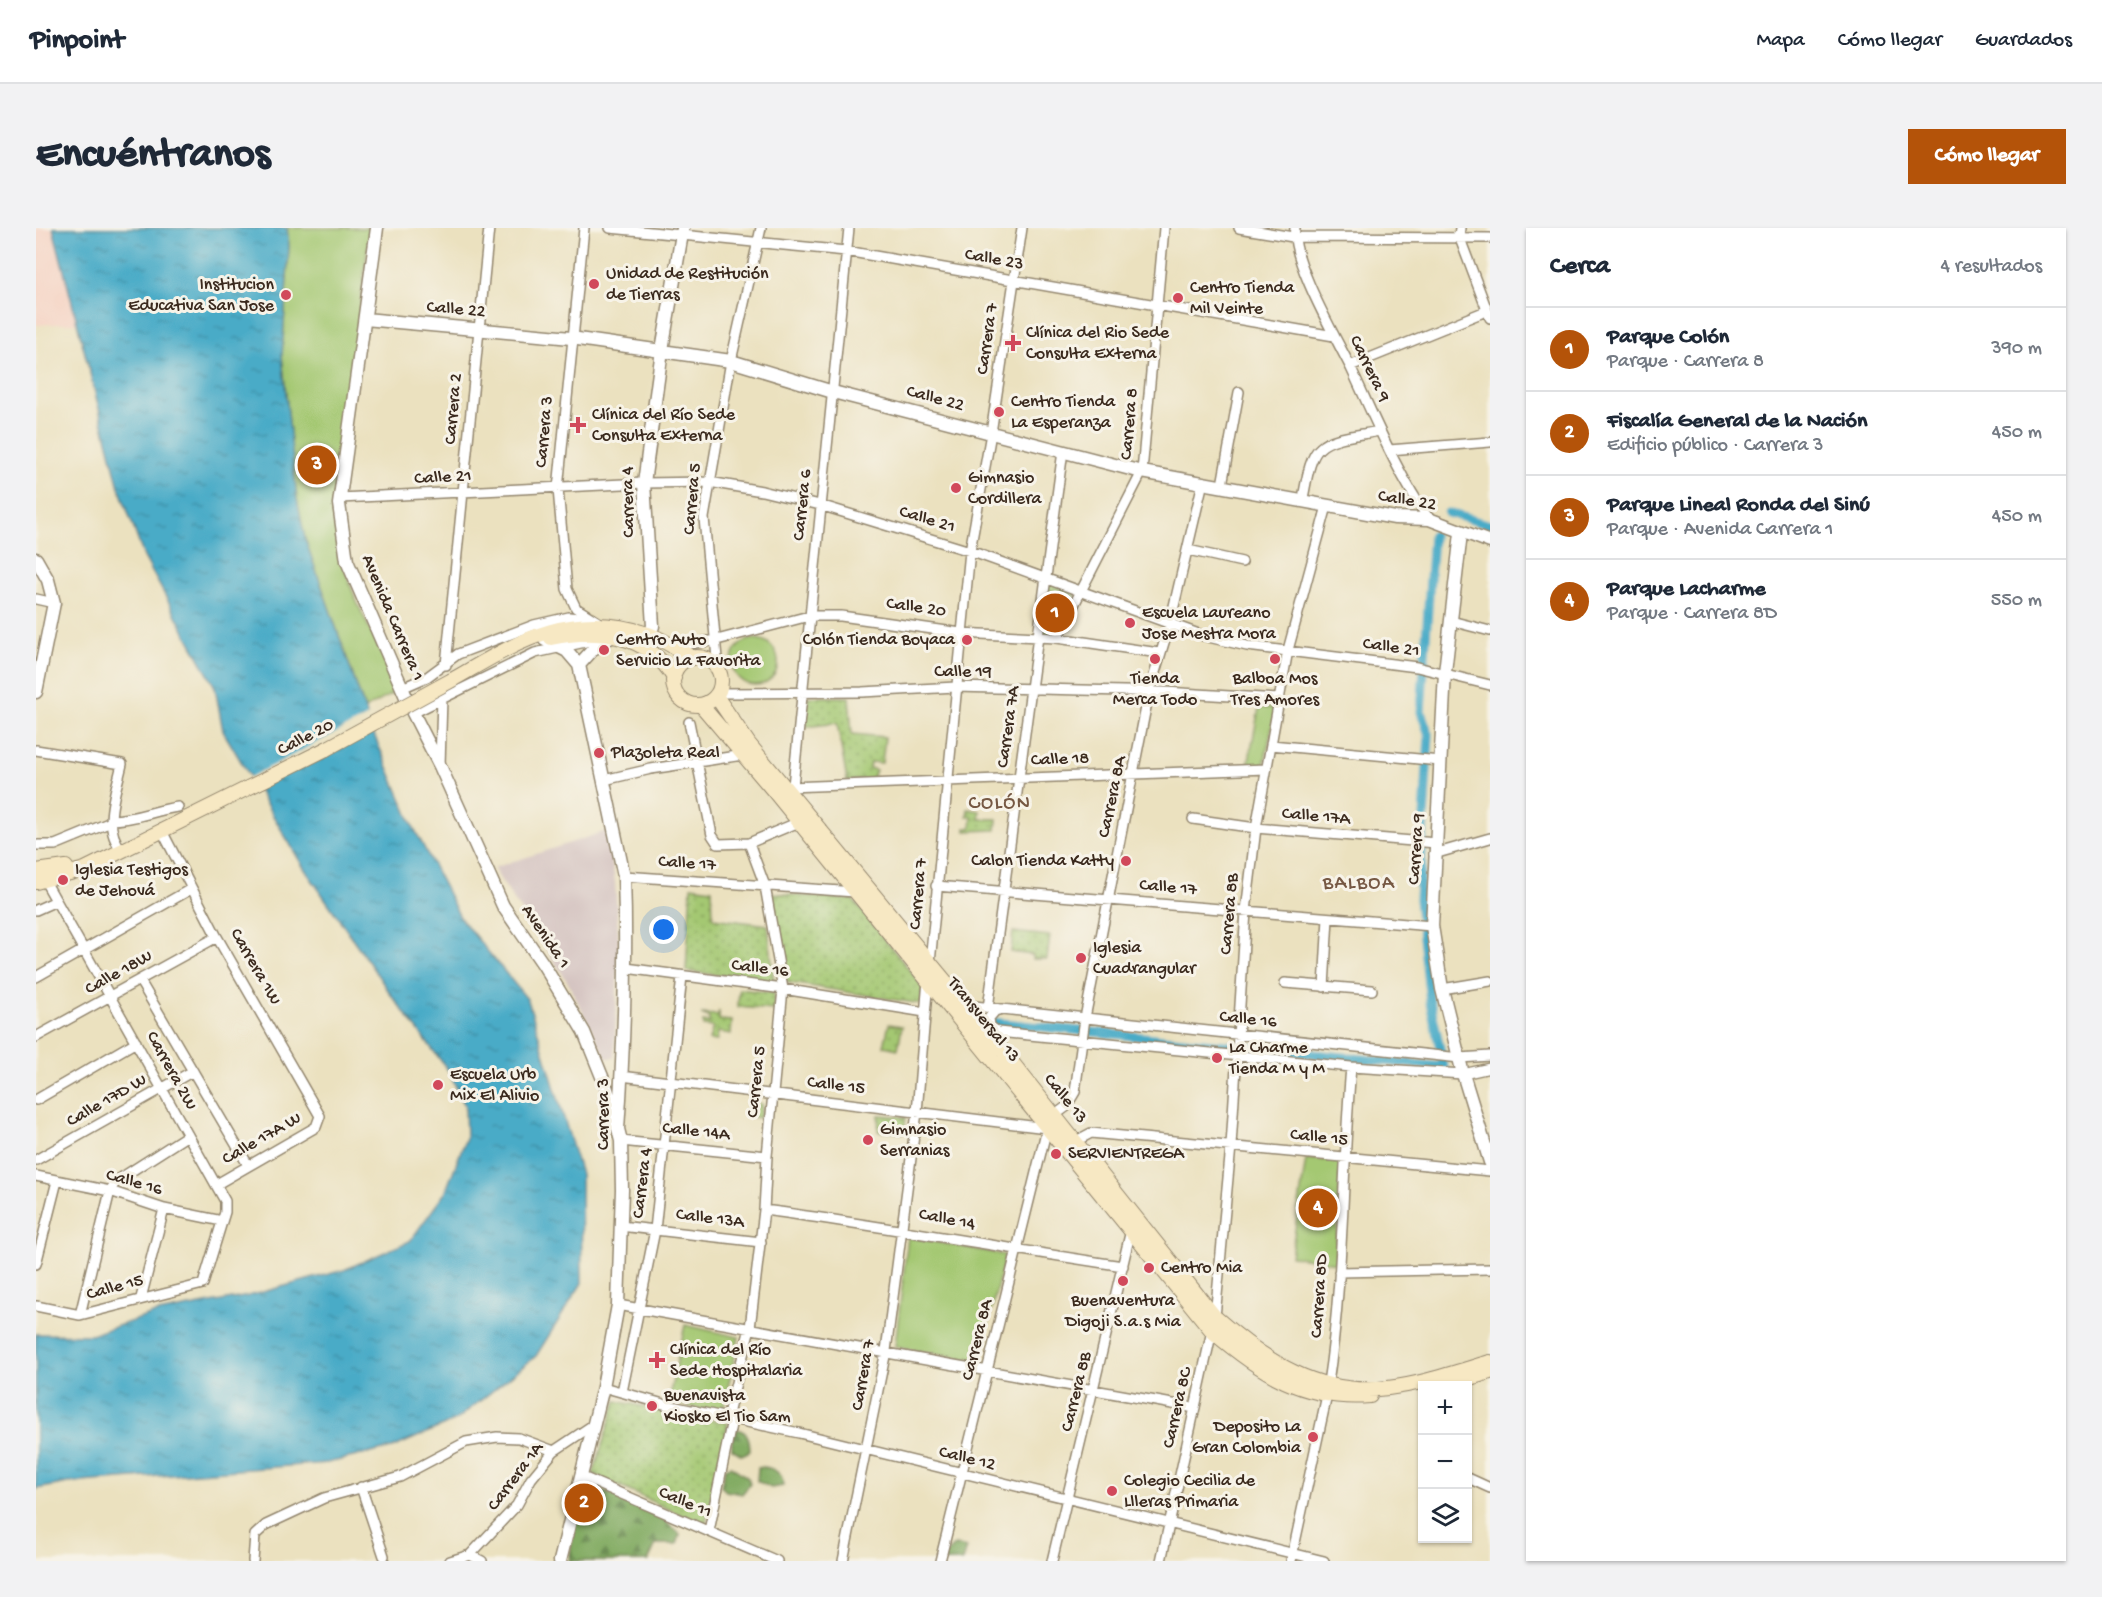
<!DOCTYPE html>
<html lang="es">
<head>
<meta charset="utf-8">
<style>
  body { margin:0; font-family:"Gochi Hand",sans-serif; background:#f2f2f3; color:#1f2937 }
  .controls { position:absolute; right:18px; bottom:18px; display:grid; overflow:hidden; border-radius:0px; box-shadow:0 2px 4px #0004 }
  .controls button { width:54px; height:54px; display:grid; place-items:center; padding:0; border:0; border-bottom:2px solid #e0e1e3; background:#fff; color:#1f2937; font:30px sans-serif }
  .you { position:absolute; left:628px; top:702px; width:21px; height:21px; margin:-15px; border:4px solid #fff; border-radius:50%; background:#1a73e8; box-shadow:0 0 0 9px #1a73e833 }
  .badge { display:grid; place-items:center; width:39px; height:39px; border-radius:50%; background:#b45309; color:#fff; font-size:20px; font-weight:700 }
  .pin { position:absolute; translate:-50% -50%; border:3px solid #fff; box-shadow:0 2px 6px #0006 }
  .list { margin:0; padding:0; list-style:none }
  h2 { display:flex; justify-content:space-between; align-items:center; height:78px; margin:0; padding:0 24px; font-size:26px }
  h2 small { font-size:20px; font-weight:400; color:#747a83 }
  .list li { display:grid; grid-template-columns:39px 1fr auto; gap:18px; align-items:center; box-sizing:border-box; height:84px; padding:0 24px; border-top:2px solid #e0e1e3 }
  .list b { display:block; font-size:22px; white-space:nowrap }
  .list p { margin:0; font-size:20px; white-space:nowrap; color:#747a83 }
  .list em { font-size:20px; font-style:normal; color:#747a83 }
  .icon { flex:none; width:33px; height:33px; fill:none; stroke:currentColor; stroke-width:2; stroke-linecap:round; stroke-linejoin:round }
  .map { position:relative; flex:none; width:1454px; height:1333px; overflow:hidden; border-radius:0px }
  header { display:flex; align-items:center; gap:36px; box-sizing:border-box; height:84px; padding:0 30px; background:#fff; border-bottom:2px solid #e0e1e3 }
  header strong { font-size:28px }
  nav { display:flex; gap:33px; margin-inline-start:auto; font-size:21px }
  .intro { display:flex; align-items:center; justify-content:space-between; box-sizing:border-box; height:144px; padding:0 36px }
  h1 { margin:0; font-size:42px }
  .button { padding:15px 27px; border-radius:0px; background:#b45309; color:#fff; font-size:21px; font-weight:700 }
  main { display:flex; gap:36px; padding:0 36px }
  aside { flex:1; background:#fff; border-radius:0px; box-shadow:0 2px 4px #0004 }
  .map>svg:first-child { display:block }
  .built { fill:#f5d2c2 }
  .industrial { fill:#d1bfbd }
  .grass { fill:url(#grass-dots); stroke:#707948; stroke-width:1.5 }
  .forest { fill:url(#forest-firs); stroke:#5f6b41; stroke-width:1.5 }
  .park { fill:#a4c872; stroke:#707948; stroke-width:1.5 }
  .water { fill:url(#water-ripples); stroke:#426a72; stroke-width:1.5 }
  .pier { fill:#ebe1bf }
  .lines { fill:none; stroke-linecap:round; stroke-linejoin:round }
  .canal { stroke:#48abc7; stroke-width:9 }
  .minor-casing { stroke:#93866e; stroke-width:12 }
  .tertiary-casing { stroke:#93866e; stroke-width:15 }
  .secondary-casing { stroke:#93866e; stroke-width:16 }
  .minor { stroke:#fff; stroke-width:9 }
  .tertiary { stroke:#fff; stroke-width:12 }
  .secondary { stroke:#f7e8c3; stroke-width:14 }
  .secondary-bridge-casing { stroke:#93866e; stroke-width:16; stroke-linecap:butt }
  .secondary-bridge { stroke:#f7e8c3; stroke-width:14 }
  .poi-dot { fill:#d1495b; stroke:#f7f3e8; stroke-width:2 }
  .labels { text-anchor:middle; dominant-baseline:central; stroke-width:6; stroke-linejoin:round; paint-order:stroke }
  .street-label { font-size:18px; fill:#3b2a1e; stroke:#f7f3e8 }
  .poi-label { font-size:18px; fill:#3b2a1e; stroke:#f7f3e8; text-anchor:start }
  .neighbourhood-label { font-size:20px; letter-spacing:1.5px; fill:#765843; stroke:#f7f3e8 }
</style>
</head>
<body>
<header>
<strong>Pinpoint</strong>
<nav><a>Mapa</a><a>Cómo llegar</a><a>Guardados</a></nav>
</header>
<div class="intro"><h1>Encuéntranos</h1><a class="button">Cómo llegar</a></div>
<main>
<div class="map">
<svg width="1454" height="1333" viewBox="0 0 1454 1333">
  <defs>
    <pattern id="grass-dots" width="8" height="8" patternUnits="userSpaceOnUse" patternTransform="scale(1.5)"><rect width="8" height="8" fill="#a4c872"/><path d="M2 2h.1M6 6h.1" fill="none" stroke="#87a35d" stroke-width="1.8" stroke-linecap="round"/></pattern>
    <pattern id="forest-firs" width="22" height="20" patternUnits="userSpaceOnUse" patternTransform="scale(1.5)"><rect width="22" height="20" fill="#83ac64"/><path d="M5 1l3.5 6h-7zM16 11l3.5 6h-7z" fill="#6c8c52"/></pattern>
    <pattern id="water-ripples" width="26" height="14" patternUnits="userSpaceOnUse" patternTransform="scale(1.5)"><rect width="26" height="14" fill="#48abc7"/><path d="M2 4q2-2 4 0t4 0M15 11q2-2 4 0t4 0" fill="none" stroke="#3d8ba1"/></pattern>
  </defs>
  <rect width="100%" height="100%" fill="#f7f3e8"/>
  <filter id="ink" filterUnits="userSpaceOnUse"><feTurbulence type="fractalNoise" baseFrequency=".0167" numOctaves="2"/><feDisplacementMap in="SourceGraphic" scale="12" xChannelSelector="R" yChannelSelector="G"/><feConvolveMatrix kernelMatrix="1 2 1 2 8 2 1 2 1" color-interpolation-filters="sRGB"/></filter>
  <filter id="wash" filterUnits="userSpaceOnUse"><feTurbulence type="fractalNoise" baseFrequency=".008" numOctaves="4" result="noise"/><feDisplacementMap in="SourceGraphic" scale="24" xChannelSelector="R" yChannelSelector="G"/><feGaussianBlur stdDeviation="1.35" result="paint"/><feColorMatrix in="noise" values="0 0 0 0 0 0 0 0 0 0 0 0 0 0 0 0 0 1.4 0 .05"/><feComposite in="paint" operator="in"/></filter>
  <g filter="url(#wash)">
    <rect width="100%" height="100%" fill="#ebe1bf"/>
    <path class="built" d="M0,0H17L41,95L0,97Z"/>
    <path class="industrial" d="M571,603L579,654L583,719L578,830H570L531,753L457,640Z"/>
    <path class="grass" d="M772,469H813L816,506L849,509L846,535L834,534L833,540L840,542L836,551L811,553L801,495L770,499Z
      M932,581L944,583L943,591H961L960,602L930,603V600H935L936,589L931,588Z
      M655,658L676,661L677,690L732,697L738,754L650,743Z
      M735,665L817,672L887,759L885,776L749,754Z
      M977,704L1014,708L1011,731H997V727L975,724Z
      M703,761L738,765V782L702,779Z
      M683,782V792L696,793L695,806L682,804L681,813L673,812L677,799L667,798V794L673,795V789L665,786L682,787Z
      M853,796L866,798L862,821L848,818Z
      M712,874L726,876L724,890L711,888Z
      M843,887L870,889L868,905L842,903Z
      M580,1173L692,1195L669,1298L557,1246Z"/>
    <path class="forest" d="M701,1201C714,1205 713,1211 714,1223L706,1227L696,1221V1202Z
      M695,1238L712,1250L714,1256L706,1266L690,1263L685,1258L689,1240Z
      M728,1239C738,1240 749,1247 747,1258L735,1260L721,1253L722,1240Z
      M565,1262L618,1283L644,1306L641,1316H620L612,1333H533L540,1284L552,1281Z
      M919,1317L930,1320L926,1333H908V1327Z"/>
    <path class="park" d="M251,0H334L298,289C304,353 336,406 365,461L329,481L269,311L261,271L246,128L253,18Z
      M1012,354L1041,365L1020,408L1004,406Z
      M696 434a23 23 0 1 1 46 0a23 23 0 1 1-46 0Z
      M1223,480H1240L1228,537H1212Z
      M1270,931L1305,933L1299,1035L1255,1028Z
      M872,1009L969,1027L943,1133L859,1119Z
      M649,1097L703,1109L686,1186L632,1174Z"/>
    <path class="water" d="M17,0H251L253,18L246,128L261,271L269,311L336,502L377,598L425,691L492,772L545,946L546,1055L500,1128L420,1192L356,1220L291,1235L32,1255L0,1261V1106L55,1107L117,1086L212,1068L308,1042L374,1013L409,965L430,910L429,878L412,842L356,768L268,640L187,503L179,459L108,329L83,259Z"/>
    <path class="pier" d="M334,487L338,500L218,561L212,550Z"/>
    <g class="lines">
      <path class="canal" d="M1412,285L1454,297
        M955,794L1408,839L1394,774L1383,671L1393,507L1385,484L1397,307"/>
    </g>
  </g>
  <g filter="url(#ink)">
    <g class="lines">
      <defs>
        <path id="minor" d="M548,0L522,261L531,361L540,380L564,395
          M574,0L810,23L1298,108
          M1203,0L1257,9L1454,10
          M1259,0C1254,30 1300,110 1315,140C1339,191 1360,244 1393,291
          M1424,0L1423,8L1454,90
          M1314,138L1450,83
          M1353,222L1454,214
          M1186,257L1203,164
          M304,270L608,255L673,254L726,263L784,277L934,323L1168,408L1211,418L1381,439L1454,457
          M1266,274C1270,259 1272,230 1284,220C1296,208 1326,207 1343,203
          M1152,322L1206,334
          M0,371L18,375
          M1415,393L1454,403
          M1021,410L1106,244L1128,0
          M636,418L681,412L773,388H805L925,405L1021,410L1123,425
          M410,437L453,0
          M682,441L668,290L695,133L725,0
          M366,460L391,449L422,426L498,397L533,389L554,391
          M682,465L826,464L920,459L1129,464L1243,471
          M377,485L499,425L563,411
          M653,494L676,607L682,616L713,615L763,594
          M1235,517L1404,533
          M0,522L86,536C80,564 65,599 86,622
          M404,537L406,470
          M568,552L615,541L707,527
          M757,558L813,0
          M753,559L1230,541
          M1157,591L1220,600L1400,615
          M75,592C99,592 119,582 142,579
          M125,601L181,709L284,888L280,899L181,956
          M0,617H19L75,594
          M1398,626L1454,610
          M588,648L819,664
          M900,658L1396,698
          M0,682L20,673
          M894,735L934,323L955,205L986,0
          M590,740L747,761L889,784
          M0,749L155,661
          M104,753L212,937
          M1249,755L1336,762
          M1288,759L1292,690
          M1406,761L1454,753
          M929,777L1424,830L1454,828
          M952,780L1027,223
          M967,781L959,783L953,790L954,798L962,804L1315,839L1427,846L1454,840
          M0,809L181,709
          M585,848L1011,900L904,1333
          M0,872L100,814
          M1019,887L1030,879L1039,864L1049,790L1113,464L1134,395L1167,254
          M585,913L731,928
          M1040,913L1055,905L1454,943
          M0,932L157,843
          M0,948L74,963L128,981L186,993
          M728,982C848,998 967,1020 1087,1038
          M584,998L725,1014
          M0,1036L21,953
          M1303,1044L1454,1041
          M105,1070L128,981
          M582,1077L1159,1180
          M0,1078L44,1087L167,1056L189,984V973L9,653
          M44,1087L74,963L80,953L152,907
          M1292,1155C1308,1051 1306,944 1315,839
          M567,1159L631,1177L763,1205L1288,1333
          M586,1164L619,1002L646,748
          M695,1192L693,1182L714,1100L728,982L731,928L747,761L729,658L713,615
          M544,1248L741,1333
          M1432,1250L1454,1260
          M325,1259L348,1328
          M673,1303L697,1187
          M434,1327L481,1277L495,1251L518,1223L557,1197
          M217,1333L219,1307L230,1297L288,1270L364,1249L430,1214L461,1209L483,1210L518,1223
          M414,1333L434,1327L446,1333
          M807,1333L850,1123L881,884L892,752
          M1016,1333L1095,1002
          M1125,1333L1179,1089L1195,918L1210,683L1220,600L1252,422L1291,278
          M1255,1333L1291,1167"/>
        <path id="tertiary" d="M341,0L303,276L311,333L377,485L404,538L467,678L507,736L548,804L571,861L582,901
          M329,91L535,110L695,133L797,164L1106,244L1359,290L1393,291L1454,314
          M1425,305L1409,444L1396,698L1406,761L1427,846L1454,934
          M0,331L12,352L18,375L0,464
          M614,407L617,398L608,255L626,122L647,0
          M509,412L531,423L543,437L588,648C591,732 588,817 582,901L585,913L586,962L582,1077L567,1159L524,1333
          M543,437L561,417L577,408"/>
        <path id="secondary" d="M515,410C562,400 612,406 638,450
          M637 453a24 24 0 1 1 48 0a24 24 0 1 1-48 0Z
          M416,452C482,414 533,380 612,406C627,411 642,422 657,430
          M680,468L713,516L967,823L1179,1089C1228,1132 1282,1169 1352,1160C1386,1156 1420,1144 1454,1134
          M665,477L737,562L1177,1104C1225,1145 1268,1173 1334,1168
          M0,643L30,639
          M0,654L49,641L290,521
          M1407,1158L1454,1144"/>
      </defs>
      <use href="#minor" class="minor-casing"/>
      <use href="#tertiary" class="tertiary-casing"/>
      <use href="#secondary" class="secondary-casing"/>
      <use href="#minor" class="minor"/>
      <use href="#tertiary" class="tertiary"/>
      <use href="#secondary" class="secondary"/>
      <defs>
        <path id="secondary-bridge" d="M290,521L416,452"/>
      </defs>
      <use href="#secondary-bridge" class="secondary-bridge-casing"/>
      <use href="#secondary-bridge" class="secondary-bridge"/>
    </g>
  </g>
  <g class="poi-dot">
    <circle cx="558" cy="56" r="6"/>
    <circle cx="250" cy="67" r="6"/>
    <circle cx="1142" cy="70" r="6"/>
    <path d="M974 106h6v6h6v6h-6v6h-6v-6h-6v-6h6z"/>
    <circle cx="963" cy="184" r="6"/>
    <path d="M539 188h6v6h6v6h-6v6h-6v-6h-6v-6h6z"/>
    <circle cx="920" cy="260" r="6"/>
    <circle cx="1094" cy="395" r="6"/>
    <circle cx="931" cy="412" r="6"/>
    <circle cx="568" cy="422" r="6"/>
    <circle cx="1119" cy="431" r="6"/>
    <circle cx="1239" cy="431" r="6"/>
    <circle cx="563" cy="525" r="6"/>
    <circle cx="1090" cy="633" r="6"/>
    <circle cx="27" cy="652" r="6"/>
    <circle cx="1045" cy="730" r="6"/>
    <circle cx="1181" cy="830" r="6"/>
    <circle cx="402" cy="857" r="6"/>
    <circle cx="832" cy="912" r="6"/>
    <circle cx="1020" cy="926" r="6"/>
    <circle cx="1113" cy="1040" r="6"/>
    <circle cx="1087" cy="1053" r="6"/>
    <path d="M618 1123h6v6h6v6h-6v6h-6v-6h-6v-6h6z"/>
    <circle cx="616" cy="1178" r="6"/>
    <circle cx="1277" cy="1209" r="6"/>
    <circle cx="1076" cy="1263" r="6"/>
  </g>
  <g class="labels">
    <g class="street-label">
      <text transform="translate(958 32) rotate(10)">Calle 23</text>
      <text transform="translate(420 82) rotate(5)">Calle 22</text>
      <text transform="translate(952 111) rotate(-82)">Carrera 7</text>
      <text transform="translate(1333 141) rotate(64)">Carrera 9</text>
      <text transform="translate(899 171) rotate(15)">Calle 22</text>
      <text transform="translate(418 181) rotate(-85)">Carrera 2</text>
      <text transform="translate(1094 196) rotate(-85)">Carrera 8</text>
      <text transform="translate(509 204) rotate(-85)">Carrera 3</text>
      <text transform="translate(407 250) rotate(-3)">Calle 21</text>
      <text transform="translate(657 271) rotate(-85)">Carrera 5</text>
      <text transform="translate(1371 273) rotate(9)">Calle 22</text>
      <text transform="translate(593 274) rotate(-91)">Carrera 4</text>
      <text transform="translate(767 277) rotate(-84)">Carrera 6</text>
      <text transform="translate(891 292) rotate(17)">Calle 21</text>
      <text transform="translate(880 380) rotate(8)">Calle 20</text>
      <text transform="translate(356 390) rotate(67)">Avenida Carrera 1</text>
      <text transform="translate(1355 420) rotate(8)">Calle 21</text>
      <text x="927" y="444">Calle 19</text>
      <text transform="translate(973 499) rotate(-82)">Carrera 7A</text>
      <text transform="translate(270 510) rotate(-27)">Calle 20</text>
      <text transform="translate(1024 532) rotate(-2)">Calle 18</text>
      <text transform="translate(1077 569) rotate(-78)">Carrera 8A</text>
      <text transform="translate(1280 589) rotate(5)">Calle 17A</text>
      <text transform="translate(1381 621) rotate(-86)">Carrera 9</text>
      <text transform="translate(651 636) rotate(4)">Calle 17</text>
      <text transform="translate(1132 660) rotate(5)">Calle 17</text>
      <text transform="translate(883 666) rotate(-85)">Carrera 7</text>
      <text transform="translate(1194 686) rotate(-85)">Carrera 8B</text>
      <text transform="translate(509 709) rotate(56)">Avenida 1</text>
      <text transform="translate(219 739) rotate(60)">Carrera 1W</text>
      <text transform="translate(724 741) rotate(7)">Calle 16</text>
      <text transform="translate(83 745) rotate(-29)">Calle 18W</text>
      <text transform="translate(947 792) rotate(51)">Transversal 13</text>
      <text transform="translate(1212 792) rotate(6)">Calle 16</text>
      <text transform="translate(135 843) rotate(61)">Carrera 2W</text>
      <text transform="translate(721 854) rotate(-84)">Carrera 5</text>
      <text transform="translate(800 858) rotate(7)">Calle 15</text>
      <text transform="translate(1029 871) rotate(51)">Calle 13</text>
      <text transform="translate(71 873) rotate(-30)">Calle 17D W</text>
      <text transform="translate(568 886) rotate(-90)">Carrera 3</text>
      <text transform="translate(660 904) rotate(6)">Calle 14A</text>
      <text transform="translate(1283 910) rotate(6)">Calle 15</text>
      <text transform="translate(226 911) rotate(-30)">Calle 17A W</text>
      <text transform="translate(98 955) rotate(16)">Calle 16</text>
      <text transform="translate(607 955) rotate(-83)">Carrera 4</text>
      <text transform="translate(674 991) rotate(7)">Calle 13A</text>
      <text transform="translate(911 992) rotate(11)">Calle 14</text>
      <text transform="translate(79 1060) rotate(-15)">Calle 15</text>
      <text transform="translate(1284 1068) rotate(-86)">Carrera 8D</text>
      <text transform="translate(942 1112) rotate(-76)">Carrera 8A</text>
      <text transform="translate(828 1147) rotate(-80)">Carrera 7</text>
      <text transform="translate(1041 1164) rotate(-76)">Carrera 8B</text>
      <text transform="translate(1142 1180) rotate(-77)">Carrera 8C</text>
      <text transform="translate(931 1231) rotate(14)">Calle 12</text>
      <text transform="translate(480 1249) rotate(-53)">Carrera 1A</text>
      <text transform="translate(649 1275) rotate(23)">Calle 11</text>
    </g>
    <g class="poi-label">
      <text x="570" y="46">Unidad de Restitución<tspan x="570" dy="21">de Tierras</tspan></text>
      <text x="238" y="57" text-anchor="end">Institucion<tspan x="238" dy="21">Educativa San Jose</tspan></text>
      <text x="1154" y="60">Centro Tienda<tspan x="1154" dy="21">Mil Veinte</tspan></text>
      <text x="990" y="105">Clínica del Rio Sede<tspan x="990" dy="21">Consulta Externa</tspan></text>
      <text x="975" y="174">Centro Tienda<tspan x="975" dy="21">La Esperanza</tspan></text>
      <text x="556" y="187">Clínica del Río Sede<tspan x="556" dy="21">Consulta Externa</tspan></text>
      <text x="932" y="250">Gimnasio<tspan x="932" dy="21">Cordillera</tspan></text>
      <text x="1106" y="385">Escuela Laureano<tspan x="1106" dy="21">Jose Mestra Mora</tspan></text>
      <text x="580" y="412">Centro Auto<tspan x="580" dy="21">Servicio La Favorita</tspan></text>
      <text x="919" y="412" text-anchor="end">Colón Tienda Boyaca</text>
      <text x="1119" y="451" text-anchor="middle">Tienda<tspan x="1119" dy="21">Merca Todo</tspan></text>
      <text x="1239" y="451" text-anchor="middle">Balboa Mos<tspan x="1239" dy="21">Tres Amores</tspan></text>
      <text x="575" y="525">Plazoleta Real</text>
      <text x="1078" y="633" text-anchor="end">Calon Tienda Katty</text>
      <text x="39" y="642">Iglesia Testigos<tspan x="39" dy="21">de Jehová</tspan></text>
      <text x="1057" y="720">Iglesia<tspan x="1057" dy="21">Cuadrangular</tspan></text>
      <text x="1193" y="820">La Charme<tspan x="1193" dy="21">Tienda M y M</tspan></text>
      <text x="414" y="847">Escuela Urb<tspan x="414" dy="21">Mix El Alivio</tspan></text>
      <text x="844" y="902">Gimnasio<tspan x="844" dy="21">Serranias</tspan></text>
      <text x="1032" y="926">SERVIENTREGA</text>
      <text x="1125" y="1040">Centro Mia</text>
      <text x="1087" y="1073" text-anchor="middle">Buenaventura<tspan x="1087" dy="21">Digoji S.a.s Mia</tspan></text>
      <text x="634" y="1122">Clínica del Río<tspan x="634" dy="21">Sede Hospitalaria</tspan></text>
      <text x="628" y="1168">Buenavista<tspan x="628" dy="21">Kiosko El Tio Sam</tspan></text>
      <text x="1265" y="1199" text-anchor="end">Deposito La<tspan x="1265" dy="21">Gran Colombia</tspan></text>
      <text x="1088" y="1253">Colegio Cecilia de<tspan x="1088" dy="21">Llleras Primaria</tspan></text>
    </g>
    <g class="neighbourhood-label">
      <text x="964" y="576">COLÓN</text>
      <text x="1323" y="656">BALBOA</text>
    </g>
  </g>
</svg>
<div class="controls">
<button>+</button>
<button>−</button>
<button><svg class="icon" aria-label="layers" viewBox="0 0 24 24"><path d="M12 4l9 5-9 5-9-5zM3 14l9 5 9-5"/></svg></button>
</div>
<div class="you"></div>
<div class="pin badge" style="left:1019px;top:385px">1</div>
<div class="pin badge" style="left:548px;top:1275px">2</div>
<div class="pin badge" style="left:281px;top:237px">3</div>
<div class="pin badge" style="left:1282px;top:980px">4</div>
</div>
<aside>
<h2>Cerca<small>4 resultados</small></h2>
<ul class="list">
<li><span class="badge">1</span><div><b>Parque Colón</b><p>Parque · Carrera 8</p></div><em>390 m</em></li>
<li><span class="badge">2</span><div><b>Fiscalía General de la Nación</b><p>Edificio público · Carrera 3</p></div><em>450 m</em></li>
<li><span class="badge">3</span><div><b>Parque Lineal Ronda del Sinú</b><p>Parque · Avenida Carrera 1</p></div><em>450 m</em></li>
<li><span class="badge">4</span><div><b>Parque Lacharme</b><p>Parque · Carrera 8D</p></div><em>550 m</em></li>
</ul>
</aside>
</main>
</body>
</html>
